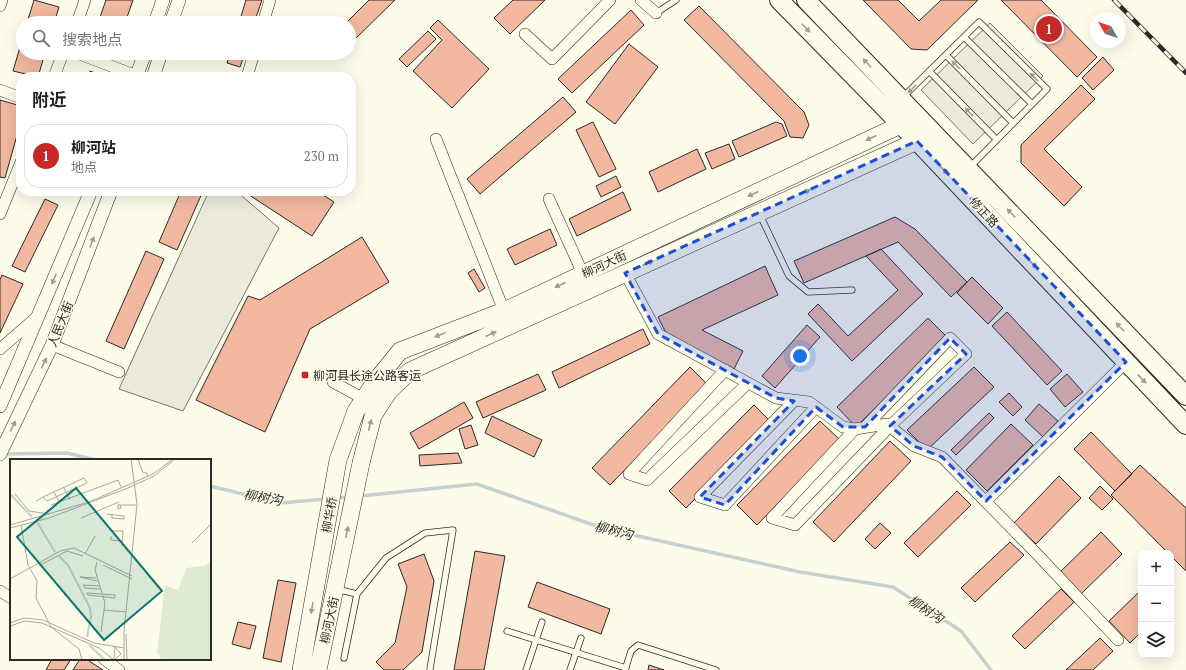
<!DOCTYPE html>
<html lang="zh">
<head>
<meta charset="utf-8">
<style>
  body { margin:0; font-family:"PT Serif","Noto Sans SC",serif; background:#f6f6f6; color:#222 }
  .controls { position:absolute; right:12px; bottom:12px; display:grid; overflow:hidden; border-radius:8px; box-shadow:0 4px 16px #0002 }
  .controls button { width:36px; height:36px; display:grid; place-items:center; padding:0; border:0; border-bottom:1px solid #e0e0e0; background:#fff; color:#222; font:20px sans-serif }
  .compass { position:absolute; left:1090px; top:12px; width:36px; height:36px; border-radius:50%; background:#fff; box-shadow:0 4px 16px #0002; rotate:310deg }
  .you { position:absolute; left:800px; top:356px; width:14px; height:14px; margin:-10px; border:3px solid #fff; border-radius:50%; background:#1a73e8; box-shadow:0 0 0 6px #1a73e833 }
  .badge { display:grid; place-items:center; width:26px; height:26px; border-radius:50%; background:#c62828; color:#fff; font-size:13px; font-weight:700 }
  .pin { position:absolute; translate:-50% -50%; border:2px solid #fff; box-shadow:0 1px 4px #0006 }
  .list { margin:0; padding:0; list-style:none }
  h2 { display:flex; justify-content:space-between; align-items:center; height:52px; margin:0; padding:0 16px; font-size:17px }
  h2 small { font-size:13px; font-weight:400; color:#767676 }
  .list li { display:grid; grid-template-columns:26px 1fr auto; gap:12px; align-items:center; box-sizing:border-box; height:64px; margin:0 8px 8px; padding:0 8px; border:1px solid #e0e0e0; border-radius:16px }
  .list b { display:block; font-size:15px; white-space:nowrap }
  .list p { margin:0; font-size:13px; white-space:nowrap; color:#767676 }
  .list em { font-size:13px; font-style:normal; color:#767676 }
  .icon { flex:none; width:22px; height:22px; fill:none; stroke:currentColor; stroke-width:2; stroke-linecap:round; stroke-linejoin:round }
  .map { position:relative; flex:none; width:1186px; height:670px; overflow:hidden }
  .search { position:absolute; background:#fff; box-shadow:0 4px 16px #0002; left:16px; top:16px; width:340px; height:44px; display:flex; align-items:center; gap:10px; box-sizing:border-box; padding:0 14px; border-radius:22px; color:#767676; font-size:15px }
  .panel { position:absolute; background:#fff; box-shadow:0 4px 16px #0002; left:16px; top:72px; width:340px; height:124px; border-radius:16px }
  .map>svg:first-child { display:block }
  .parking { fill:#eceadb; stroke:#74746e }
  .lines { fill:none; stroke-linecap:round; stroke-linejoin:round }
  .stream { stroke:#c7d0d0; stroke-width:3.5 }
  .building { fill:#f2b8a0; stroke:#2b2b2b }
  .service-casing { stroke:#2b2b2b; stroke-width:7 }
  .minor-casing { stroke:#2b2b2b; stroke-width:12 }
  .tertiary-casing { stroke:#2b2b2b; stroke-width:14 }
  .primary-casing { stroke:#2b2b2b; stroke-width:18 }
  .trunk-casing { stroke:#2b2b2b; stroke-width:20 }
  .service { stroke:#fdfbea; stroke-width:5.5 }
  .minor { stroke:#fdfbea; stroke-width:11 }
  .tertiary { stroke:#fdfbea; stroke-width:13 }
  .primary { stroke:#fdfbea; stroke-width:17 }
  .trunk { stroke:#fdfbea; stroke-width:18 }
  .rail-casing { stroke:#2b2b2b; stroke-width:4.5 }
  .rail { stroke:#fdfbea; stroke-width:3; stroke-dasharray:9; stroke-linecap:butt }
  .oneway { fill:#9e9d94 }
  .marked { fill:#1d4ed8; fill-opacity:0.2; stroke:#1d4ed8; stroke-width:3; stroke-dasharray:8 5; stroke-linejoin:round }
  .poi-dot { fill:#c62828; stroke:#fdfbea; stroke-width:1.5 }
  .labels { text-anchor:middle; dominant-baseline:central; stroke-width:3; stroke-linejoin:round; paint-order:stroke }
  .street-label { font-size:12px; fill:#2b2b2b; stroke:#fdfbea }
  .poi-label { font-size:12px; fill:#2b2b2b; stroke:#fdfbea; text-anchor:start }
  .water-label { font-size:13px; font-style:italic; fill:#2b2b2b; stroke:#fdfbea }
  .inset-river { fill:none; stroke:#c7d0d0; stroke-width:2 }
  .inset-road { fill:none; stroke:#a9a89e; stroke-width:1 }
  .view { fill:#0f766e; fill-opacity:0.15; stroke:#0f766e; stroke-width:2 }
  .inset-edge { fill:none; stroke:#2b2b2b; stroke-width:2 }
</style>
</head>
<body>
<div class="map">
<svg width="1186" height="670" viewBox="0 0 1186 670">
  <rect width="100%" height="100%" fill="#fdfbea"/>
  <path class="parking" d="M990,23L1043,76L973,144L921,90Z
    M209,191H236L279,228L183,411L119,389Z"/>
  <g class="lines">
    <path class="stream" d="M2,454L67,453L96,460
      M210,486L280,503L326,499
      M360,496L477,484L602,528L800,572L893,587L961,631L991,670
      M336,498L350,497"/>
  </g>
  <path class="building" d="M34,0L59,7L54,23H27Z
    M106,0H133L125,23H98Z
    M246,0H262L254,23H239Z
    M369,0H395L353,41L349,37V23H346Z
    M513,0H545L510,34L494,18Z
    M863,0H898L919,21L941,0H978L927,50L911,49Z
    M1001,0H1041L1097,57L1077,77Z
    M699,6L804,112L809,125L803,138L790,137L784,121L684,20Z
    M631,10L644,25L572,93L558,79Z
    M438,20L489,69L452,108L413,71L442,40L430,28Z
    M428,31L436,39L407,67L399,59Z
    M23,37V53H45L38,77L13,71Z
    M629,44L658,67L615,124L586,102Z
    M230,53H245L240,67L227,63Z
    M1103,57L1114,70L1093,90L1082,78Z
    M90,71L105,77H88Z
    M1081,85L1095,99L1044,149L1082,187L1064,206L1021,163V145Z
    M563,97L576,112L480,194L467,179Z
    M0,100L21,106V121L5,178L0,177Z
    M593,122L616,169L599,177L576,130Z
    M776,122L782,124L787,136L739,157L732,141Z
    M729,144L735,159L712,169L705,153Z
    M697,149L706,169L658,192L649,172Z
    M616,176L621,187L601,197L596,186Z
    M181,191H203L177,250L159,242Z
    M243,191H317L334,202L312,236Z
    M623,192L631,210L577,236L569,219Z
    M45,199L58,205L25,272L12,266Z
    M895,217L915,229L967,282L951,297L898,242L804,283L794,261Z
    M550,229L557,245L515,265L507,249Z
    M362,237L389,282L310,329L265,432L196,400L248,296L260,300Z
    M881,249L923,294L852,361L808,314L818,304L848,336L898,290L866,256Z
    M146,251L164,259L124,349L106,341Z
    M765,266L778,295L702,330L743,351L734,369L667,335L658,317Z
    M474,269L485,288L479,292L468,273Z
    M2,275L23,284L0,333V280Z
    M972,277L1003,308L988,324L957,293Z
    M1007,312L1062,371L1047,385L992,326Z
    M928,318L947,337L856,427L837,407Z
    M807,325L820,337L775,388L762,376Z
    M643,329L650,344L559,388L552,372Z
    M690,367L708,385L610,485L592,468Z
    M974,367L994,387L927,450L907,430Z
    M538,374L546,390L483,418L476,402Z
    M1067,374L1083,392L1065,407L1050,389Z
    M1009,393L1022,407L1013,416L999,402Z
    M464,402L473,418L419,449L410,433Z
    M1039,404L1058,421L1043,437L1025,420Z
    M754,405L771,422L686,508L669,491Z
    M989,413L994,418L956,455L951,450Z
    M492,416L542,440L534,457L485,433Z
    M820,421L840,440L757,525L737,505Z
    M1011,424L1033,445L987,491L966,470Z
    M471,425L478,445L465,449L459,429Z
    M1091,432L1132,474L1115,491L1074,449Z
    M890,441L911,461L834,542L813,522Z
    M458,453L462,463L420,466L419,455Z
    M1140,465L1186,508V571L1171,556V553H1168L1111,495Z
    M1059,476L1081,498L1036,544L1014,523Z
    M1100,486L1113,499L1102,510L1089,498Z
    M957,491L971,505L918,557L904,543Z
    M880,523L891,533L875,549L865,539Z
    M1101,532L1122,554L1081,594L1060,572Z
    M1010,542L1024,555L975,602L961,588Z
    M475,551L505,556L484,670H454Z
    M424,554L434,581L422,652L403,670H384L376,662L395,643L407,587L398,564Z
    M278,580L296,583L281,662L263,658Z
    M537,582L610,609L601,634L528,607Z
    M1061,589L1074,602L1025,649L1012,636Z
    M1141,590V632L1130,643L1109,621Z
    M238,622L256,626L250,649L232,644Z
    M1100,638L1113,651L1093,670H1066Z
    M52,659H71L64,670H46Z
    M80,659H86L103,670H73Z
    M649,665L664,670H648Z"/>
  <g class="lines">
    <defs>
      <path id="service" d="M656,13L676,0
        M964,37L1032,104
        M946,55L1013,123
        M929,71L996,139
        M903,97L979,22L1047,89L970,167
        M760,215L789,276L808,292L852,290
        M336,589L357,594
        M507,631L626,668
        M344,658L357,594L386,558L425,533L453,530L430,669
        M526,670L542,622
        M570,670L581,638
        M625,670L631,651L638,645L716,670"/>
      <path id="minor" d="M641,0L656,13
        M0,6L2,0
        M77,23L85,0
        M263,23L270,0
        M525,34L552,59L610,0
        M77,53L137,76
        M54,77L63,53
        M247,77L254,53
        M0,90L21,98
        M436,139L504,311
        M549,199L583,274
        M0,214L21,162
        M625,273L658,334L776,398L809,402L843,427L855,429L887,424L914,446L942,457L1035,552L1118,640
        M52,345L119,372
        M0,349L37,317
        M725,370L629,474L647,480L748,383
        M333,382L364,399
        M794,401L700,497L725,505L816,407
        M855,429L772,518L795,525L890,426L966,354L950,338L865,427
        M986,501L1126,362
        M0,591L11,598
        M104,659L119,670"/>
      <path id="tertiary" d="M155,23L163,0
        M171,23L179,0
        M136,77L145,53
        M153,77L161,53
        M0,406L91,191
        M0,454L52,345L111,191"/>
      <path id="primary" d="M301,670L338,460L356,411L375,382L400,351L504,311L913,119
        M318,670L361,463L373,416L389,391L410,371L917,141L929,134"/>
      <path id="trunk" d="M779,0L917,141L1186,425
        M806,0L1186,396"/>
    </defs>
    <use href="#service" class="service-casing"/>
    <use href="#minor" class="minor-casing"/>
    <use href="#tertiary" class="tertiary-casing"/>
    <use href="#primary" class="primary-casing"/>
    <use href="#trunk" class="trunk-casing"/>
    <use href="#service" class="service"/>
    <use href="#minor" class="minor"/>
    <use href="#tertiary" class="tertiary"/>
    <use href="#primary" class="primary"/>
    <use href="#trunk" class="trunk"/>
    <defs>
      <path id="rail" d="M1114,0L1186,73"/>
    </defs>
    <use href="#rail" class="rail-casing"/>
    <use href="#rail" class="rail"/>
  </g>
  <defs><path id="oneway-solid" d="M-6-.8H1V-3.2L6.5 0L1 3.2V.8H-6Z"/></defs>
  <g class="oneway">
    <use href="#oneway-solid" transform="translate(806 28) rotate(46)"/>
    <use href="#oneway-solid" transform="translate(867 63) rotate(-134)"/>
    <use href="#oneway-solid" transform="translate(956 65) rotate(-135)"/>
    <use href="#oneway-solid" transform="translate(1034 77) rotate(-135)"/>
    <use href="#oneway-solid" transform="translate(912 89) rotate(135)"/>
    <use href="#oneway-solid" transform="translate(969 112) rotate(-134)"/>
    <use href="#oneway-solid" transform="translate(871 138) rotate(155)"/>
    <use href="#oneway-solid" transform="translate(944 170) rotate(46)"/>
    <use href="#oneway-solid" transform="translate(805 192) rotate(-24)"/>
    <use href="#oneway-solid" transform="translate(753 194) rotate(155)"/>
    <use href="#oneway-solid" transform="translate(1011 213) rotate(-134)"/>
    <use href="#oneway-solid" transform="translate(92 242) rotate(-69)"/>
    <use href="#oneway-solid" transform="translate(648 263) rotate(-24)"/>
    <use href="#oneway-solid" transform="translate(1033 264) rotate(47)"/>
    <use href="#oneway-solid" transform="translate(54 279) rotate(113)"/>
    <use href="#oneway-solid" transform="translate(560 285) rotate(155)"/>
    <use href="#oneway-solid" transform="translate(1120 327) rotate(-134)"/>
    <use href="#oneway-solid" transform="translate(491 334) rotate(-24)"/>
    <use href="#oneway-solid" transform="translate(440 335) rotate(159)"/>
    <use href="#oneway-solid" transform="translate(44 363) rotate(-64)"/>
    <use href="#oneway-solid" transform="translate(1142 379) rotate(47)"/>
    <use href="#oneway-solid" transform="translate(370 425) rotate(-76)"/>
    <use href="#oneway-solid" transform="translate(13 426) rotate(-64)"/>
    <use href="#oneway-solid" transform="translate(347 532) rotate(-79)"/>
    <use href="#oneway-solid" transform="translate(312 608) rotate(100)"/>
  </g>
  <path class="marked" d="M917,141L1126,362L986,501L942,457L914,446L890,426L966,354L950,338L865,427H843L816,407L725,505L700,497L794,401L776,398L658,334L625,273Z"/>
  <rect class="poi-dot" x="301" y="371" width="8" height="8" rx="2"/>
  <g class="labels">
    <g class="street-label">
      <text transform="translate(984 212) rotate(47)">修正路</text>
      <text transform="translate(604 264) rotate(-25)">柳河大街</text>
      <text transform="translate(60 324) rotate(-68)">人民大街</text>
      <text transform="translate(329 515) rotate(-80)">柳华桥</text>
      <text transform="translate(329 620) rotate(-78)">柳河大街</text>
    </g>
    <g class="poi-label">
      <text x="313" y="375">柳河县长途公路客运</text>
    </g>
    <g class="water-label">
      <text transform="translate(263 497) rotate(10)">柳树沟</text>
      <text transform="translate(614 530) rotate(14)">柳树沟</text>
      <text transform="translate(926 609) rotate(33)">柳树沟</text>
    </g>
  </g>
  <g transform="translate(10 459)">
    <rect width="201" height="201" fill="#fdfbea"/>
    <path d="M201,103V201H152L147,194L155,126L168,131L176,109L194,107Z" fill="#deebd1"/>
    <path class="inset-river" d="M0,35L22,58M27,63L45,93M49,97L58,106L80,149L81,158L77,178M79,186L95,201"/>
    <path class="inset-road" d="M128,0L133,14H137L138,17M54,29L60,41M44,33L50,44M5,35L19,52L39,55M26,42L33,38L74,19L77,24L37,42L33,38M41,46L108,21L111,28M110,46L111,49L108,50V46H126M97,55L114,57V60L102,59V56M71,59L109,43M0,66L79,43L143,15L163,0M11,66L18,106L27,122L26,139L41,168L69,190L72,201M0,69L39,59L118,29L144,17L165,0M102,72H113L112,87M101,77V81L112,82M182,84L201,65M75,95L85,77M87,103L85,111L95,144L91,173M32,105L57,92L73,97M93,106L122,120M86,119L70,118L87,122M0,120L50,92L64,89L122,117M89,127L73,126L75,129L90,130M91,135L77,134L78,136L105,139V136L91,135M94,151L116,153M0,164L14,159L33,161L84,184L114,189M0,167L15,162L32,164L89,189L104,201M116,175L117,201M105,187L104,200L113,201M105,188L111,195L106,199M114,201V172L127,45L121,0"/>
    <path class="view" d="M66,29L152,132L94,181L7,78Z"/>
    <rect width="201" height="201" class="inset-edge"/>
  </g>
</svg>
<div class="controls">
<button>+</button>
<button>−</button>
<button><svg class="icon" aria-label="layers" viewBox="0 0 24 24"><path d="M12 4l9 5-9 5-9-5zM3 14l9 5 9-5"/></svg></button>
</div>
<svg class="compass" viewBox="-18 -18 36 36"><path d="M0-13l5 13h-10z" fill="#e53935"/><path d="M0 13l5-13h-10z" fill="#767676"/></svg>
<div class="you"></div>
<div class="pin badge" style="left:1049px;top:29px">1</div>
<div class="search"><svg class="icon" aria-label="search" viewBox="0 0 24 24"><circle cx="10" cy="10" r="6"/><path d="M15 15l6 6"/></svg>搜索地点</div>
<section class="panel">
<h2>附近<small></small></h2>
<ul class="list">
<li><span class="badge">1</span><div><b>柳河站</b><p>地点</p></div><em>230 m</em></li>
</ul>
</section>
</div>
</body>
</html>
